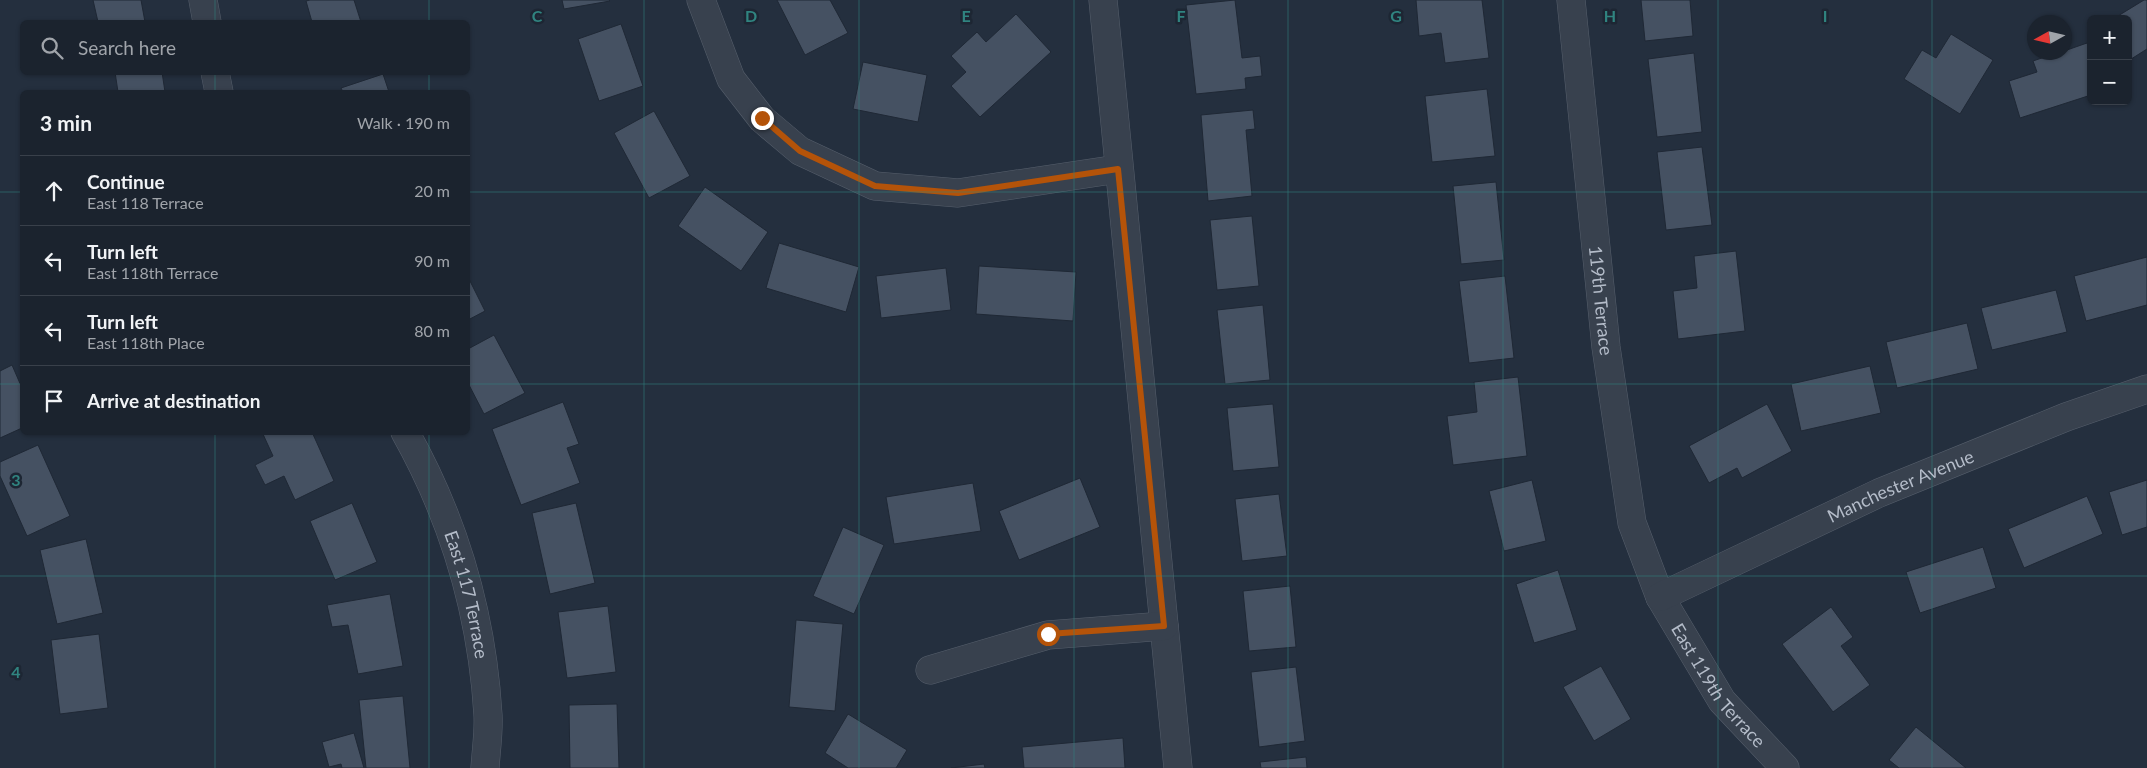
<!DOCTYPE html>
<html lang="en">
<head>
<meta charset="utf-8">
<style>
  body { margin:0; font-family:Lato,sans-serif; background:#282f3a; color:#f1f3f6 }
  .controls { position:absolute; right:15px; top:15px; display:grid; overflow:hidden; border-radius:8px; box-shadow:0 1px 4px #0004 }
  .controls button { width:45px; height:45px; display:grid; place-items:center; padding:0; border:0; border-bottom:1px solid #39404a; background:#1b232e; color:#f1f3f6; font:25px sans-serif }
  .compass { position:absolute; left:2027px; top:15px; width:45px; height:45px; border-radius:50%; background:#1b232e; box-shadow:0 1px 4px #0004; rotate:262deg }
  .stop { position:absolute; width:15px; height:15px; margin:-11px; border:4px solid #b45309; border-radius:50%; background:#fff }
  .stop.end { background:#b45309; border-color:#fff; box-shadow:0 1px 5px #0008 }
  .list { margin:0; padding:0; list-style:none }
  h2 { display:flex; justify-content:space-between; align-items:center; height:65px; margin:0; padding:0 20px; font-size:21px }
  h2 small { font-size:16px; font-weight:400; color:#a0a4aa }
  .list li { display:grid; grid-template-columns:32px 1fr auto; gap:15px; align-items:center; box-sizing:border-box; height:70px; padding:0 20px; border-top:1px solid #39404a }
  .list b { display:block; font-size:19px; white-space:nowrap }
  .list p { margin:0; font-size:16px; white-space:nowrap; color:#a0a4aa }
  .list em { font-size:16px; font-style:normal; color:#a0a4aa }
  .icon { flex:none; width:28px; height:28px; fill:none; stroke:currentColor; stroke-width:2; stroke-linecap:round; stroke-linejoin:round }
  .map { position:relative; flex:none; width:2147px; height:768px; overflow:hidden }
  .search { position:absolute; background:#1b232e; box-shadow:0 1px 4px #0004; left:20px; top:20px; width:450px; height:55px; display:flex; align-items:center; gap:12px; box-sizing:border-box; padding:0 18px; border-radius:8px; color:#a0a4aa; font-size:19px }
  .panel { position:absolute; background:#1b232e; box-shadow:0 1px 4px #0004; left:20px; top:90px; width:450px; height:345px; border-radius:8px }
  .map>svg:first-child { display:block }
  .building { fill:#455162; stroke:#1f2835 }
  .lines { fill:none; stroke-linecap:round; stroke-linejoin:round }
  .minor-casing { stroke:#565f6c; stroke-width:29 }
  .minor { stroke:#38414e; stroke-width:28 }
  .route { stroke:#b45309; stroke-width:6 }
  .grid { fill:none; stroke:#308480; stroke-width:1; stroke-opacity:0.55 }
  .labels { text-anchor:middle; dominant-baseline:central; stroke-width:5; stroke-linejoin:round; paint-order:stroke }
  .street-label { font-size:18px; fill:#b4bcc9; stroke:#1d2633 }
  .grid-label { font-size:16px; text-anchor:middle; font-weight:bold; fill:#308480; stroke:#1d2633; stroke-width:5; stroke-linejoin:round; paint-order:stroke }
</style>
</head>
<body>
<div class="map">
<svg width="2147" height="768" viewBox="0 0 2147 768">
  <rect width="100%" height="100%" fill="#242f3e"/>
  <path class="building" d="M93,0H141L145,22H98Z
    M310,0H354L361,22H312L306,1Z
    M562,0H609L610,1L564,9Z
    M777,0H830L848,33L805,55Z
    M1235,0L1242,58L1260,56L1262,76L1245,78L1246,89L1196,94L1186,5Z
    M1416,0H1482L1489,58L1445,63L1441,33L1419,36Z
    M1641,0H1690L1693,36L1645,41Z
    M2144,0H2147V49L2128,61V19H2113Z
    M1016,14L1051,52L980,117L951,86L966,72L951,56L977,32L986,42Z
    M621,24L643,86L599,101L578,39Z
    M1951,34L1993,60L1960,114L1904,79L1922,50L1936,58Z
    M2087,43L2091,53V95L2020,118L2009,81L2037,72L2033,61L2059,52H2064V51Z
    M1694,53L1702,132L1657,137L1648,59Z
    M863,62L927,75L918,122L853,109Z
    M115,72H162L165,92H118Z
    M383,74L389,92H343L341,88Z
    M1487,89L1495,156L1432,162L1425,96Z
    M1253,110L1255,129L1246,130L1252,196L1208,201L1201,115Z
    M654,111L690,176L649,198L614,133Z
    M1702,147L1712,225L1666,230L1657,152Z
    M1496,182L1504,260L1461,264L1453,186Z
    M705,187L768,232L741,271L678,226Z
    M1252,216L1259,286L1217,290L1210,220Z
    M779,243L859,267L846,312L766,288Z
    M1736,251L1745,331L1678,339L1673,291L1697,288L1694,256Z
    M2147,257V305L2086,321L2074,276Z
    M979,266L1076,272L1073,321L976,314Z
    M946,268L951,310L881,318L876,276Z
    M1505,276L1514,358L1469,363L1459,281Z
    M468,277L485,311L468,320Z
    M2056,290L2067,332L1992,350L1981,308Z
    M1263,305L1270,380L1225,384L1217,310Z
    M1967,323L1978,369L1897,388L1886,342Z
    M494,335L525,393L484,414L468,383V349Z
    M12,365L22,388V428L0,438V371Z
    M1870,366L1881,413L1801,431L1791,384Z
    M1518,377L1527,456L1453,465L1447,416L1477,412L1474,382Z
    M563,402L579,444L567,448L580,483L521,505L492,429Z
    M1273,404L1279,467L1233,471L1227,408Z
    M1767,404L1792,451L1742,478L1737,468L1709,483L1689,446Z
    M262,432H312L334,481L295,500L284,476L265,485L255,465L273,456Z
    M38,445L70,516L27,536L0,476V462Z
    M1080,478L1100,527L1019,560L999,511Z
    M1532,480L1546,541L1504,551L1489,491Z
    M2147,480V527L2122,535L2109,492Z
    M973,483L981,531L894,544L886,497Z
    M1279,494L1287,556L1242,561L1235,499Z
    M2087,496L2103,534L2024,568L2008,529Z
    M352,503L377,562L335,580L310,521Z
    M576,503L595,583L550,594L532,513Z
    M843,527L884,545L854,614L813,596Z
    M86,539L103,613L57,624L40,550Z
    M1983,547L1996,588L1920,613L1906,572Z
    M1558,570L1577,630L1534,643L1516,584Z
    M1290,586L1296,647L1249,651L1243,591Z
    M390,594L403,666L358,674L348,625L332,627L327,605Z
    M608,606L616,672L567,678L558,612Z
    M1831,607L1853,637L1841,646L1870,685L1833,712L1782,644Z
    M796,620L843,624L835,711L789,707Z
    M99,634L108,708L60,714L51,640Z
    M1601,666L1631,719L1594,741L1563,687Z
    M1296,667L1305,741L1259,747L1251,672Z
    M403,696L410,768H366L359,700Z
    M617,704L619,768H570L569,705Z
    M848,714L907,750L896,768H848L825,753Z
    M1916,727L1966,768H1899L1889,760Z
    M354,733L364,768H342L341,764L329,767L322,742Z
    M1123,738L1125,768H1024L1022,747Z
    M1306,757L1307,768H1261L1260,762Z
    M984,764L985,768H951Z"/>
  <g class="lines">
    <defs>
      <g id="minor">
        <path d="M203,0L207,22"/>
        <path d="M701,0L731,79L762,119L800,151L875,186L958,193L1118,169"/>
        <path d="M1103,0L1178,768"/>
        <path id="s1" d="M1571,0L1606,347L1632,523L1660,597L1722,701L1785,768"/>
        <path d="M215,72L219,92"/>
        <path id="s2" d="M405,432C455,521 482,614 488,715C489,732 486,751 485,768"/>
        <path id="s3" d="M1660,597L1879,493L2066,417L2147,389"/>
        <path d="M930,670L1048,635L1164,626"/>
      </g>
    </defs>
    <use href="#minor" class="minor-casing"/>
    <use href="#minor" class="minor"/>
  </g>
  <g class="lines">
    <path class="route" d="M762,118L800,151L875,186L958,193L1118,169L1164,626L1048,634"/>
  </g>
  <path class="grid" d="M215,0V22M429,0V22M644,0V768M859,0V768M1074,0V768M1288,0V768M1503,0V768M1718,0V768M1932,0V768M215,72V92M429,72V92M0,192H22M468,192H2147M0,384H22M468,384H2147M215,432V768M429,432V768M0,576H2147"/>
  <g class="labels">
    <g class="street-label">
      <text stroke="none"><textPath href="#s1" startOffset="302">119th Terrace</textPath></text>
      <text stroke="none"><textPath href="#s3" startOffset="265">Manchester Avenue</textPath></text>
      <text stroke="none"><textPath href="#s2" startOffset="175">East 117 Terrace</textPath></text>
      <text stroke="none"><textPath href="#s1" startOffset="712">East 119th Terrace</textPath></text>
    </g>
  </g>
  <g class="grid-label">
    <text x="537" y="22">C</text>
    <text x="751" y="22">D</text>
    <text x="966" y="22">E</text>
    <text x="1181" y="22">F</text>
    <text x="1396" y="22">G</text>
    <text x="1610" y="22">H</text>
    <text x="1825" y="22">I</text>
    <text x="16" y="486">3</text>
    <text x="16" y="678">4</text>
  </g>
</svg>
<div class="controls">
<button>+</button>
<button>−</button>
</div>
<svg class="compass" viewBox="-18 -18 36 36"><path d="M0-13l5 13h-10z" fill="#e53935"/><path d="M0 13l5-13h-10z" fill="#a0a4aa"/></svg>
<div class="stop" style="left:1048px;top:634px"></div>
<div class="stop end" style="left:762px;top:118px"></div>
<div class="search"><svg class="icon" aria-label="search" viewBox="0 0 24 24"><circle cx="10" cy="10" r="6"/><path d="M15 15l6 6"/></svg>Search here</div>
<section class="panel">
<h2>3 min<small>Walk · 190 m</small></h2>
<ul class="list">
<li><svg class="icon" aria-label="ahead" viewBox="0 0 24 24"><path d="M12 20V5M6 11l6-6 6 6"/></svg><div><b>Continue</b><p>East 118 Terrace</p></div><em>20 m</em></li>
<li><svg class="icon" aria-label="left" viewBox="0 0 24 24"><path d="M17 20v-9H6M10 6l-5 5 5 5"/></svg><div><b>Turn left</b><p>East 118th Terrace</p></div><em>90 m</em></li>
<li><svg class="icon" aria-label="left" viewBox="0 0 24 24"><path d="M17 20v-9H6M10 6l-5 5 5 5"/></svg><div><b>Turn left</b><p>East 118th Place</p></div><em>80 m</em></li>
<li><svg class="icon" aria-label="arrive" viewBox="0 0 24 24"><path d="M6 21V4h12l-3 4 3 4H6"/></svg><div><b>Arrive at destination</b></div></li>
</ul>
</section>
</div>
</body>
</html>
